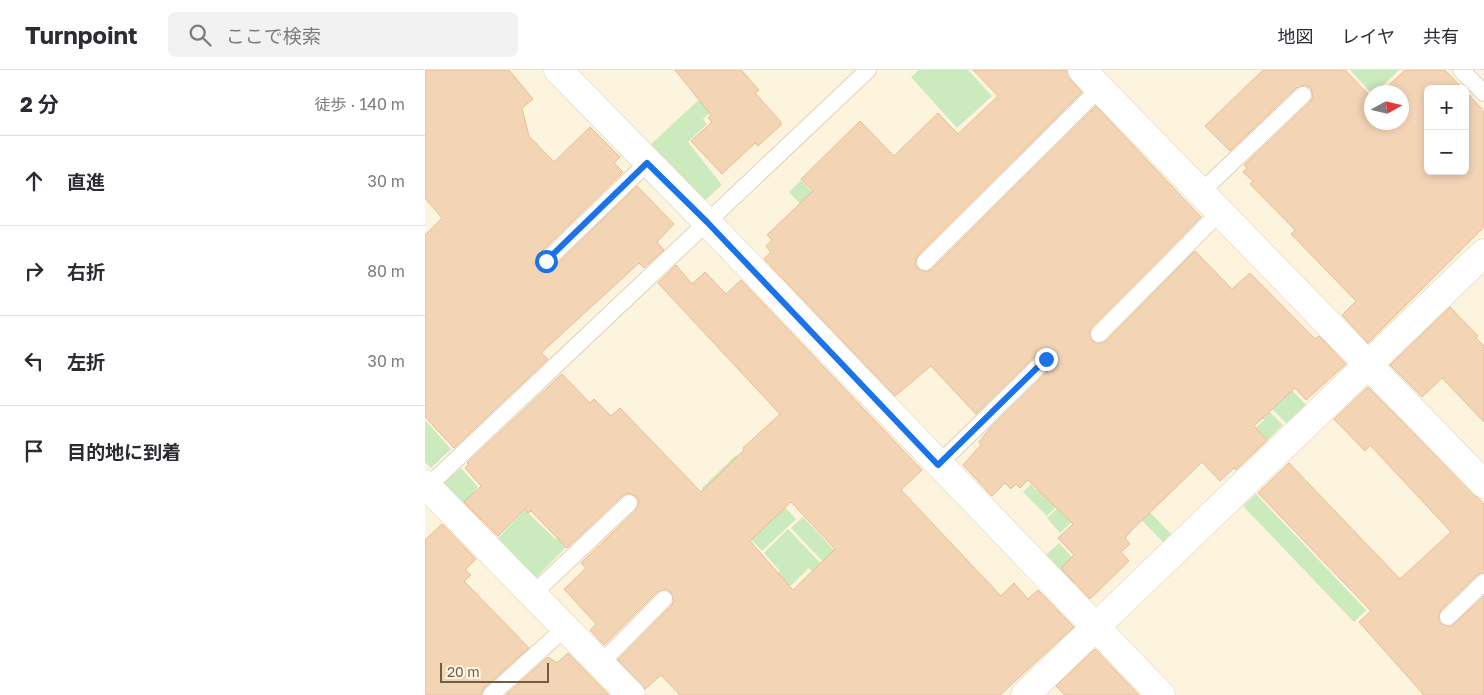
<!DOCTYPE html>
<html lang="ja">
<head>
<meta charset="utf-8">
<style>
  body { margin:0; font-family:"Golos Text","Noto Sans JP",sans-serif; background:#f2f2f3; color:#2b2b33 }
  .controls { position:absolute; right:15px; top:15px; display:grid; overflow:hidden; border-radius:8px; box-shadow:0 2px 8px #0003 }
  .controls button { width:45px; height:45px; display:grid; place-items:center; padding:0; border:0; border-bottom:1px solid #e1e1e2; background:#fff; color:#2b2b33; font:25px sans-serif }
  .compass { position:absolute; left:939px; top:15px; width:45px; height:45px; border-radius:50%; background:#fff; box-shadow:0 2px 8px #0003; rotate:82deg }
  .scale { position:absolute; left:15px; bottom:12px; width:109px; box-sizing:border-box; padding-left:5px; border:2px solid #745b46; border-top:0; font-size:14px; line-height:18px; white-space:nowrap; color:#745b46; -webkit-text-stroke:4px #fff8e5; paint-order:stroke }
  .stop { position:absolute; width:15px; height:15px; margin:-11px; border:4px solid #1a73e8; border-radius:50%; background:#fff }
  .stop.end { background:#1a73e8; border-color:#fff; box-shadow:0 1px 5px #0008 }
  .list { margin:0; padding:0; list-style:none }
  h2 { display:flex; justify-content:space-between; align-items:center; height:65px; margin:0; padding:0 20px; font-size:21px }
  h2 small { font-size:16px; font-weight:400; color:#7c7c81 }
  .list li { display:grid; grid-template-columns:32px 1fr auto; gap:15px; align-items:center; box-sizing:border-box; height:90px; padding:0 20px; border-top:1px solid #e1e1e2 }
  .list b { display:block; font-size:19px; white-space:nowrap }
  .list em { font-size:16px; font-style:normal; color:#7c7c81 }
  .icon { flex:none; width:28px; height:28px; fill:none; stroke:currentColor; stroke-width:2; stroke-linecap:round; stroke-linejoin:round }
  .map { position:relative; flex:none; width:1059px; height:625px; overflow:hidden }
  header { display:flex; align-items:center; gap:30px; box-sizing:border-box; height:70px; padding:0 25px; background:#fff; border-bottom:1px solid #e1e1e2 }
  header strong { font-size:24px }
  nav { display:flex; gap:28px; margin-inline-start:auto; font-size:18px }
  .search { width:350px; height:45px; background:#f2f2f3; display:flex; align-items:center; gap:12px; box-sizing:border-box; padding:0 18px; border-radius:8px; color:#7c7c81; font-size:19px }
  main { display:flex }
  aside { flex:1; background:#fff }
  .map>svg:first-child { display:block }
  .green { fill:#cbeabd }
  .building { fill:#f3d4b5; stroke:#e7bc95; fill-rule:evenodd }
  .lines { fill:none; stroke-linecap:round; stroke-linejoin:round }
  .lane-casing { stroke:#e1d1ba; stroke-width:18 }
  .street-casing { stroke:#e1d1ba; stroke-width:29 }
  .lane { stroke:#fff; stroke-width:16 }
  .street { stroke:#fff; stroke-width:28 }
  .route { stroke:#1a73e8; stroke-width:6 }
</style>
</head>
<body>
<header>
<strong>Turnpoint</strong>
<div class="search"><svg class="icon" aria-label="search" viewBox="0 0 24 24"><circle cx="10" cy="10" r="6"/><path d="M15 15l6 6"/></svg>ここで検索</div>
<nav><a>地図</a><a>レイヤ</a><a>共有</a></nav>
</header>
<main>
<aside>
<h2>2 分<small>徒歩 · 140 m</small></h2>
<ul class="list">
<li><svg class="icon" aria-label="ahead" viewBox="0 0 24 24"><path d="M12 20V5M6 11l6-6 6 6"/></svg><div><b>直進</b></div><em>30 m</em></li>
<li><svg class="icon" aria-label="right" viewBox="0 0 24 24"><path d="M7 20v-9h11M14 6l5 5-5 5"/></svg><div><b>右折</b></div><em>80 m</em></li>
<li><svg class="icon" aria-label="left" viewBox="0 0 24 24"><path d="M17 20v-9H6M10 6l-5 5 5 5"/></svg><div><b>左折</b></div><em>30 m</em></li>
<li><svg class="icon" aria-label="arrive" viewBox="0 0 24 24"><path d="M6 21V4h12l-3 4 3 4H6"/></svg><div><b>目的地に到着</b></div></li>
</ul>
</aside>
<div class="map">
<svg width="1059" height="625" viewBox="0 0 1059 625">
  <rect width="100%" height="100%" fill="#fdf4de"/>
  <path class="green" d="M306,0H317L324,8L278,49L282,54L263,72L297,115L277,133L225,75Z
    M494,0H543L567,26L532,58L486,7Z
    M925,0H974L951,22L946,23Z
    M376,110L405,141L430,193L364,122Z
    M851,303L881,335L861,353L831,322Z
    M838,335L858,355L824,388L812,376L839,350L831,341Z
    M0,350L26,379L6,398L0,392Z
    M655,370L748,466L740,474L668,400L622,446L598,422L606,414L611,420L631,400Z
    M311,385L371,449L337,481L277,418Z
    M36,398L53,417L48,422L66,441L54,452L19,413Z
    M669,404L670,430L635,463L622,448Z
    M831,424L941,540L929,552L818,436Z
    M164,435L173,444L111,508L72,469L100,440L130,469Z
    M378,447L546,625H524L366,458Z
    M363,459L400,498L392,506L384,498L316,564L303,551L355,501L339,483Z
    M634,473L660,501L648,514L620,486Z"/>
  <path class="building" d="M0,0H84L108,29L97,38L104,66L129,92L165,57L195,87L189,93L198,102L114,184L111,193L114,198L123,201L128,198L212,116L249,154L232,172L239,180L219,198L214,193L116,283L123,289L29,378L0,347V165L17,148L0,128Z
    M250,0H316L334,20L330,23L356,52V55L333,76L330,73L297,104L266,71L287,52L283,48L286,45Z
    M548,0H642L646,10L657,22L493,185L490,194L493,199L502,202L507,199L671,36L776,147L667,257L664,262L667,271L672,274L681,271L770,181L807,219L825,203L890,269L894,266L921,294L881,330L870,318L829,356L842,370L811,400L809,398L795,411L777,392L708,459L700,468L705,474L696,482L704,491L665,529L636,498L649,485L633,468L648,454L603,410L595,418L591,414L586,419L580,413L567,426L538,395L556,375L554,372L565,358L628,296L631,287L628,282L623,279L614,282L551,344L506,296L470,326L339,189L346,182L341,176L347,170L342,165L388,121L376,109L435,51L469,86L513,43L533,64L573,26Z
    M838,0H920L946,27V52H976V22H957L980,0H1020L1038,19H1003V101H1040V21L1059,41V157L943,273L917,245L931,231L866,164L870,160L825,114L828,111L818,102L822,98L819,95L885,32L888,27L886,18L880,15L871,18L805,81L780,56Z
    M251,195L267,214L280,202L301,224L316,210L497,400L476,420L576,526L589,513L603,529L613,520L649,557L575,625H255L236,605L220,619L193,590L246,536L249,531L246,522L241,519L232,522L179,575L165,560L171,554L139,519L161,498L156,493L211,440L214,431L211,426L202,423L197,426L142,478L106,441L103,443L100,439L73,466L39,432L56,416L40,398L44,394L42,393L137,304L165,333L169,329L186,346L195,338L276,422L319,380L318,378L355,344L233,213ZM366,432L410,479L368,520L325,471Z
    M1025,237L1053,266L1051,268L1059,276V352L1017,308L997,327L965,295Z
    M943,317L1059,434V502L1052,505L1016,540L1013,549L1016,554L1026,557L1059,526V625H999L934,552L946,541L833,423L864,393L975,509L1026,462L945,375L940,381L909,349Z
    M17,454L51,489L40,500L46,505L39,511L104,578L59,618L56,625H0V470Z
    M670,579L714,625H640L631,616Z
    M143,583L184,625H81L123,587L132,593Z"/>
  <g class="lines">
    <defs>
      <path id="lane" d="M1036,0L1059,23
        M776,122L878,25
        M121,191L222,93
        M500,192L675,18
        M674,264L795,142
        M513,395L621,289
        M0,419L443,0
        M107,525L204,433
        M1023,547L1059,512
        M175,594L239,529
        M66,625L139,559"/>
      <path id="street" d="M133,0L282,152L736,625
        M657,0L1059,414
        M0,414L206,625
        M600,625L1059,183"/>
    </defs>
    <use href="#lane" class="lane-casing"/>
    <use href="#street" class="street-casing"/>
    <use href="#lane" class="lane"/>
    <use href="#street" class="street"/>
  </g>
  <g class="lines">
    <path class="route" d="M121,191L222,93L282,152L513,395L621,289"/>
  </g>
</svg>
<div class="controls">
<button>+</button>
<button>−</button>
</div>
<svg class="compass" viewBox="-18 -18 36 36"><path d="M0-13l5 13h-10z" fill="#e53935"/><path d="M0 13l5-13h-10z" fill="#7c7c81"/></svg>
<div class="scale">20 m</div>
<div class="stop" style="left:121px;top:191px"></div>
<div class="stop end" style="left:621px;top:289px"></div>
</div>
</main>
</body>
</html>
